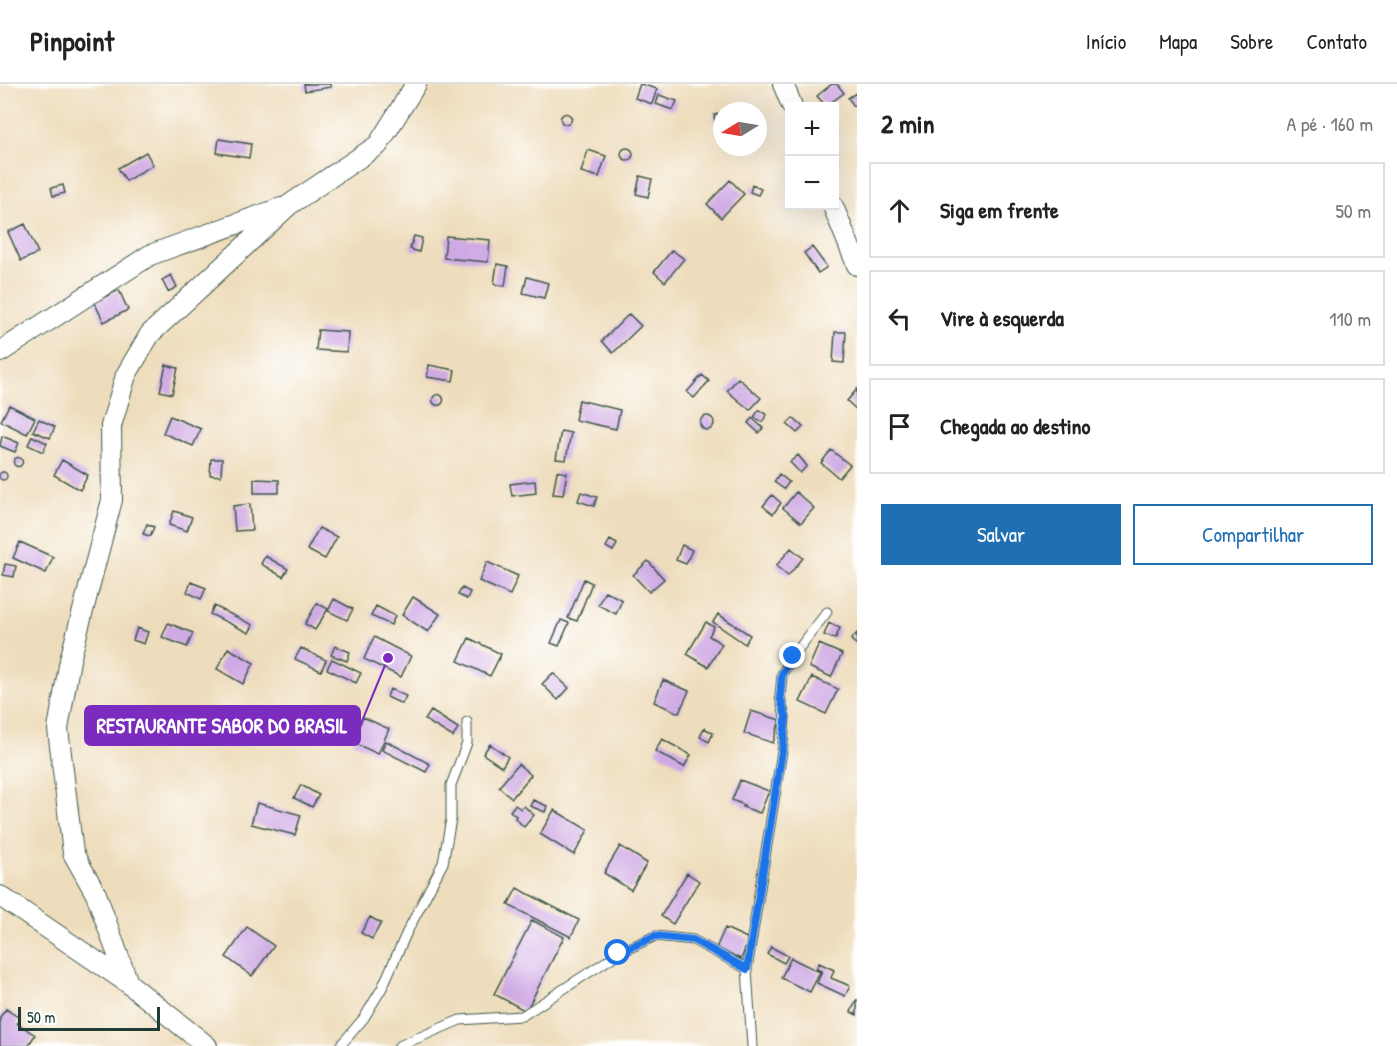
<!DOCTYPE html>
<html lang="pt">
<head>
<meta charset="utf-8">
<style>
  body { margin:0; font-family:"Patrick Hand",sans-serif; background:#f6f6f6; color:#222 }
  .controls { position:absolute; right:18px; top:18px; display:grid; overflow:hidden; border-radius:0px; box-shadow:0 6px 24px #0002 }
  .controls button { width:54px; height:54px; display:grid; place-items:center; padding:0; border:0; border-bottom:2px solid #e0e0e0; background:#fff; color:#222; font:30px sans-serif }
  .compass { position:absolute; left:713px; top:18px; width:54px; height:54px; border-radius:50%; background:#fff; box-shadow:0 6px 24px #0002; rotate:259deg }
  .scale { position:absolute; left:18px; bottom:15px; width:142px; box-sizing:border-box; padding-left:6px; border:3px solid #1f3d34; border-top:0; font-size:16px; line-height:21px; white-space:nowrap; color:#1f3d34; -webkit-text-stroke:4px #fff; paint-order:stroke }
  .stop { position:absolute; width:18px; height:18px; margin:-14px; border:4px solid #1a73e8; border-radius:50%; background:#fff }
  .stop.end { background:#1a73e8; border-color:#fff; box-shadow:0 2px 6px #0008 }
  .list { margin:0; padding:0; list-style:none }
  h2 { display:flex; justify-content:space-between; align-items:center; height:78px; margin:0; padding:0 24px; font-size:26px }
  h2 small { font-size:20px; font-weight:400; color:#767676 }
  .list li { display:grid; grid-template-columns:39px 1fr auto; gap:18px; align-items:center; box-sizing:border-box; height:96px; margin:0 12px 12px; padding:0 12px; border:2px solid #e0e0e0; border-radius:0px }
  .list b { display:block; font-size:22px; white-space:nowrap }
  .list em { font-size:20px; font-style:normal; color:#767676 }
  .actions { display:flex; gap:12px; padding:18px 24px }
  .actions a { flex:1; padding:14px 0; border:2px solid #1f6fb2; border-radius:0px; text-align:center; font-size:21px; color:#1f6fb2 }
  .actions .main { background:#1f6fb2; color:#fff }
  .icon { flex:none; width:33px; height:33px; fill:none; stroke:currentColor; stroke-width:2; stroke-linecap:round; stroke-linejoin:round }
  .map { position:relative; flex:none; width:857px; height:962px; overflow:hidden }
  header { display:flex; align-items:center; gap:36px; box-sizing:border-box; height:84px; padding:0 30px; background:#fff; border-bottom:2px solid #e0e0e0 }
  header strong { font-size:28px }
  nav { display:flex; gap:33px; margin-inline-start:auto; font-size:21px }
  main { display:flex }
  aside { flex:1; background:#fff }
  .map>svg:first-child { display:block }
  .building { fill:#cfa9e4 }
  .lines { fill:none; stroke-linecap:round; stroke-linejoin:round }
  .lane-casing { stroke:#3e5548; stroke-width:11 }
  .street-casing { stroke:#3e5548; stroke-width:22 }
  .lane { stroke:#fff; stroke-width:9 }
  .street { stroke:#fff; stroke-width:20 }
  .route { stroke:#1a73e8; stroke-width:8 }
  .leader { fill:none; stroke:#7b2cbf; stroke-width:2 }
  .callout-dot { fill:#7b2cbf; stroke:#fff; stroke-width:2 }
  .callout { fill:#7b2cbf; stroke:#7b2cbf; stroke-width:2 }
  .callout-label { font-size:21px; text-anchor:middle; font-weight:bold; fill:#fff }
</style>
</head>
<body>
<header>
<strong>Pinpoint</strong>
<nav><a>Início</a><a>Mapa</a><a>Sobre</a><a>Contato</a></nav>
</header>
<main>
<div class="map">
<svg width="857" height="962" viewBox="0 0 857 962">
  <rect width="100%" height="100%" fill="#fff"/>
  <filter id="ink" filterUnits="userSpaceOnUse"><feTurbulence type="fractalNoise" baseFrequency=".0167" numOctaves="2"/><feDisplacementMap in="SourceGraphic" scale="12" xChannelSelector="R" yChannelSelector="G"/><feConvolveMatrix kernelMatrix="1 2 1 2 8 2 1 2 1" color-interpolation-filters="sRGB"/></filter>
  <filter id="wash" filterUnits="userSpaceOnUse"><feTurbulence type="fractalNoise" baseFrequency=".008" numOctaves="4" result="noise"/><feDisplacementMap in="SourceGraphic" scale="24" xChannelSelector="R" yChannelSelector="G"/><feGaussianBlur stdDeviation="1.35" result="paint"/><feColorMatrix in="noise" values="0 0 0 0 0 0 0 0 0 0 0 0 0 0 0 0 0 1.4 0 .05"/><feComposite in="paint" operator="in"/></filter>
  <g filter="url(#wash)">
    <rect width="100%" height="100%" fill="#eeddbc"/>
    <g id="blocks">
      <path class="building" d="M304,0H330L331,3L305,7Z
        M640,0L657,5L652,20L635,14Z
        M832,0H837L844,9L826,22L817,12Z
        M856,9L857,20L854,22L848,14Z
        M659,11L677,17L673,26L656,20Z
        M722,29V42L716,43L714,31Z
        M560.5 35a5.5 5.5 0 1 1 11 0a5.5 5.5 0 1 1-11 0Z
        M219,55L251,60L249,74L217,69Z
        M621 70a6 6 0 1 1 12 0a6 6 0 1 1-12 0Z
        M588,66L606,72L599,93L581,88Z
        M146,68L153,81L126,97L118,84Z
        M640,92L652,95L648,113L636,110Z
        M730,96L744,110L721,134L707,120Z
        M63,101L65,109L53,112L51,104Z
        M752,101L761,105L758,111L750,108Z
        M25,140L38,169L21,177L8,148Z
        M414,152L422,154L419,168L410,165Z
        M446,152L490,156L488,178L444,174Z
        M812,163L827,183L818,189L804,169Z
        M672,166L684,175L665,198L654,188Z
        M497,180L508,182L505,202L494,200Z
        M171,191L177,203L168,208L162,196Z
        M527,193L548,199L544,214L523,209Z
        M119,206L128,226L104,238L94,218Z
        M629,230L641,242L613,269L602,257Z
        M318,246L348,248L347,268L316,266Z
        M835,248H846L844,279L833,278Z
        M166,281L178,284L172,310L160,307Z
        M429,281L455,286L453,297L427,293Z
        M702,291L709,297L694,314L687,308Z
        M738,294L761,314L750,326L727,307Z
        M857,305V326L847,317Z
        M432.5 316a5.5 5.5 0 1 1 11 0a5.5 5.5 0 1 1-11 0Z
        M579,316L620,326L616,345L575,336Z
        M9,321L35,334L27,350L1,337Z
        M759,326L767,331L762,338L754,333Z
        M170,332L201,345L193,362L163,349Z
        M700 339a7 7 0 1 1 14 0a7 7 0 1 1-14 0Z
        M752,334L763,344L759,349L748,339Z
        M793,334L803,343L797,349L787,340Z
        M39,335L55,343L50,354L33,347Z
        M561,347L571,349L566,376L556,375Z
        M2,352L19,359L15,368L0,362Z
        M32,352L47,359L43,368L28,361Z
        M831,366L850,381L839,394L821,379Z
        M798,371L807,382L800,389L790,378Z
        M13.5 378a4.5 4.5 0 1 1 9 0a4.5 4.5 0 1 1-9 0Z
        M211,375H222L221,392L210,391Z
        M62,376L88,391L80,406L54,391Z
        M557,387L567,389L563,411L553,410Z
        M-1 392a4 4 0 1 1 8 0a4 4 0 1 1-8 0Z
        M779,390L789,398L784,405L774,398Z
        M254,395L279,396V409H254Z
        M535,397L536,409L512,412L510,400Z
        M581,408L597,413L594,422L578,417Z
        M796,408L814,424L801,439L783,424Z
        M772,411L781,419L773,430L763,422Z
        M250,420L252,446L235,447L233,422Z
        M174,427L192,433L187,447L169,441Z
        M147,440L154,443L150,452L143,450Z
        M319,444L337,453L325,475L307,466Z
        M610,456L617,460L613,467L606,463Z
        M20,458L53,473L46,489L13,474Z
        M682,461L692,466L686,480L676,476Z
        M791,464L803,474L788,492L776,482Z
        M265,472L288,485L283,493L261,480Z
        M648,477L664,495L649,508L633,491Z
        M487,478L518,492L510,511L479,497Z
        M5,480L16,482L14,493L3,491Z
        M584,495L592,499L577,537L568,534Z
        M191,498L206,504L201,515L187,508Z
        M462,504L470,508L467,515L458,511Z
        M605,507L622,516L616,530L598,521Z
        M413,513L440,530L428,548L402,531Z
        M334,515L353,525L347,536L328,527Z
        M317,519L328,525L315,546L305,540Z
        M214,522L253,541L249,549L210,530Z
        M376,522L395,532L391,541L371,532Z
        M718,530L750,551L745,560L713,538Z
        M561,536L569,539L559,562L551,559Z
        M706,538L714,543L709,552L722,560L708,583L687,570Z
        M168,539L193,549L187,563L162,553Z
        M829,539L840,544L835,555L824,551Z
        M137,544L148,548L144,560L133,556Z
        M857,549V561L851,556Z
        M374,553L411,572L401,593L364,575Z
        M469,554L501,570L490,592L458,577Z
        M819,560L842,570L831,593L809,583Z
        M335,562L350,568L347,577L331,571Z
        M228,564L254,579L243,600L217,585Z
        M301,564L326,576L321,587L295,575Z
        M332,575L361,589L356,599L327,585Z
        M553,589L569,604L558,616L542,600Z
        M812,593L838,605L826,630L800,618Z
        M663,596L689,607L679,629L654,618Z
        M390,605L406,612L402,620L387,613Z
        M431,627L458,644L453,653L425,636Z
        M751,627L780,636L773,659L744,649Z
        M363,633L389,645L378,670L352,658Z
        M704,644L713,649L709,658L700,653Z
        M662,655L691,671L684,683L655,667Z
        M386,657L430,680L426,688L382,666Z
        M490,660L508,673L502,683L483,670Z
        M518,680L531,691L512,714L499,703Z
        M740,696L769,707L760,729L743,723L744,721L732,716Z
        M301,701L319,711L312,723L294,714Z
        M533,716L547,722L545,728L530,722Z
        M257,719L301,731L295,751L251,740Z
        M515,721L521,725L524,722L534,731L524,743L515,734L516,732L510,727Z
        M554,726L588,746L574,771L540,750Z
        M620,762L647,779L631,806L604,789Z
        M687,789L699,797L673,840L661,832Z
        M517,804L579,836L571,853L508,821Z
        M370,833L381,839L372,855L361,849Z
        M532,836L564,853L526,927L494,910Z
        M247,843L274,862L252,892L226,873Z
        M725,844L749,855L741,875L716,864Z
        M771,863L788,872L784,879L767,870Z
        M791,874L820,888L810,908L781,894Z
        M819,879L834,886L831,894L850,902L845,912L817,899L822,887L816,885Z
        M857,915V931L851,928Z
        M6,925L20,934L17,939L35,951L28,962H0V933Z"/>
    </g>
  </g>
  <g filter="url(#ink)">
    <use href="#blocks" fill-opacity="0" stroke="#3e5548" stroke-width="1.5"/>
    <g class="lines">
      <defs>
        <path id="lane" d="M340,962L364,934L382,904L407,848L443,779L451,735V701L467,659V638
          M399,962L460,936L522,932L619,869L655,852L693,856L747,885
          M752,962L747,885L783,661L785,633L780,613L782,590L793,572L827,528"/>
        <path id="street" d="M783,0L792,22
          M833,122L857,181
          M0,268L150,171L281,124
          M0,812L128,899L207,962
          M128,899L96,810L73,769L58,645L70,576L112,416L111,342L126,291L150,250L289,121L378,61L416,0"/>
      </defs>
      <use href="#lane" class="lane-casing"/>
      <use href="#street" class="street-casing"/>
      <use href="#lane" class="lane"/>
      <use href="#street" class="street"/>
    </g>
  </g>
  <g class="lines" filter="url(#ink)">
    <path class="route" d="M618,869L655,852L693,856L747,885L783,661L786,633L780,613L782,590L793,572"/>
  </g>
  <path class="leader" d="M388 574L360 642"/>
  <circle class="callout-dot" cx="388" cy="574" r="6"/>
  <rect class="callout" x="85" y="622" width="275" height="39" rx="6"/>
  <g class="callout-label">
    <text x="222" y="649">RESTAURANTE SABOR DO BRASIL</text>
  </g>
</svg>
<div class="controls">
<button>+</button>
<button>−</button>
</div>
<svg class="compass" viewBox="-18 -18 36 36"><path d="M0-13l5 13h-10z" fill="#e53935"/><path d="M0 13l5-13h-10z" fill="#767676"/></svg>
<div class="scale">50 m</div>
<div class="stop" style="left:618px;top:869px"></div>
<div class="stop end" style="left:793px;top:572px"></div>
</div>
<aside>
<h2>2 min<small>A pé · 160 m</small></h2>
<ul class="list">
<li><svg class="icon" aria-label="ahead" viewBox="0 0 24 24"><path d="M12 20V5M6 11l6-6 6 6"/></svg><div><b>Siga em frente</b></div><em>50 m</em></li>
<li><svg class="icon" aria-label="left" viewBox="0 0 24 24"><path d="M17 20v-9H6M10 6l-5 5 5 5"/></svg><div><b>Vire à esquerda</b></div><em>110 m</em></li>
<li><svg class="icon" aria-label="arrive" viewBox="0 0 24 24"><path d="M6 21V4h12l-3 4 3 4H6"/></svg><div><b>Chegada ao destino</b></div></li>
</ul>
<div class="actions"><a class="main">Salvar</a><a>Compartilhar</a></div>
</aside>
</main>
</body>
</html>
